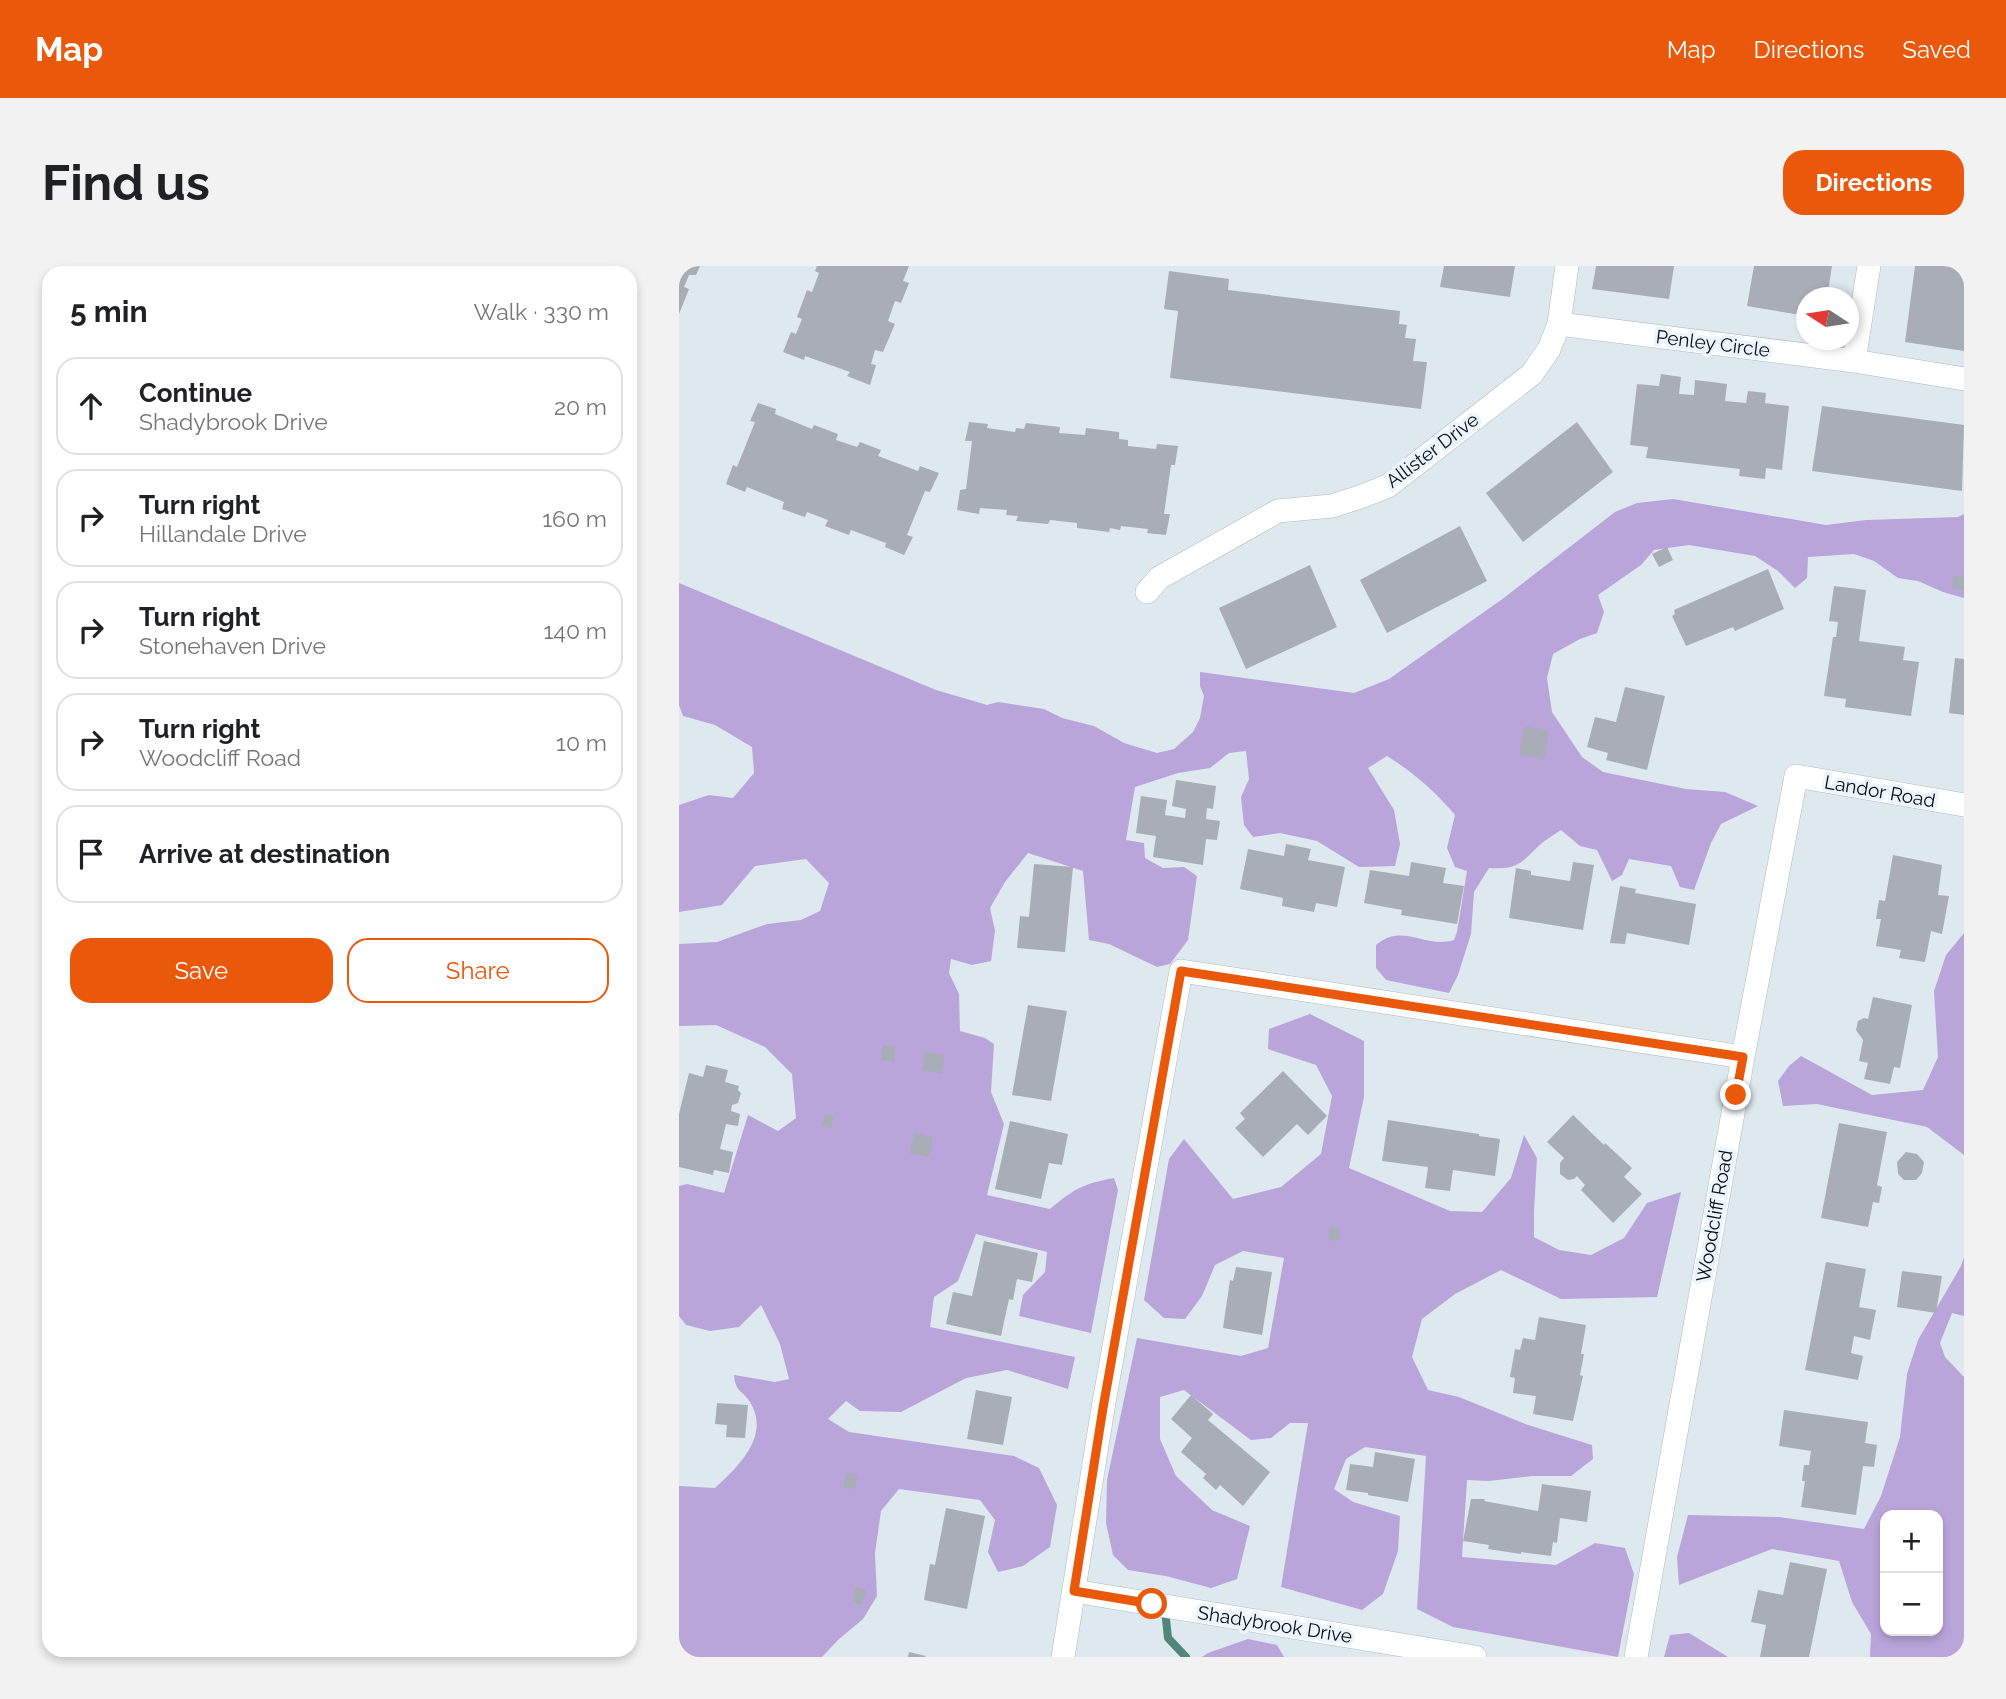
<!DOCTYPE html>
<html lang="en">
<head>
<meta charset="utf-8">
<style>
  body { margin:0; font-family:Raleway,sans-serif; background:#f2f2f2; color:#202124 }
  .controls { position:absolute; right:21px; bottom:21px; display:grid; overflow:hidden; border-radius:14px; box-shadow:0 4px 10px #0003 }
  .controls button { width:63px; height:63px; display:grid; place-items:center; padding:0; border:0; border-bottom:2px solid #e0e0e0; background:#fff; color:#202124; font:35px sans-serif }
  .compass { position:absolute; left:1117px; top:21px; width:63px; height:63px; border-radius:50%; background:#fff; box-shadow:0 4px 10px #0003; rotate:282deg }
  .stop { position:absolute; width:21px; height:21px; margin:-16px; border:5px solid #ea580c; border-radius:50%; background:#fff }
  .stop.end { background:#ea580c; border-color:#fff; box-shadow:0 2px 7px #0008 }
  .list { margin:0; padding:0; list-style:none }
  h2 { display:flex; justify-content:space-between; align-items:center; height:91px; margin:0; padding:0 28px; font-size:30px }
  h2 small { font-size:23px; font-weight:400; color:#757577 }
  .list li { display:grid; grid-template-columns:46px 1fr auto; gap:21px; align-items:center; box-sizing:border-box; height:98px; margin:0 14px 14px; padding:0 14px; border:2px solid #e0e0e0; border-radius:21px }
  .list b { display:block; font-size:26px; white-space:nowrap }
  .list p { margin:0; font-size:23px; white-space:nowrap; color:#757577 }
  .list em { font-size:23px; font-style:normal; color:#757577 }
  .actions { display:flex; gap:14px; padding:21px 28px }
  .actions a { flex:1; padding:16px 0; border:2px solid #ea580c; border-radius:21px; text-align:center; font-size:24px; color:#ea580c }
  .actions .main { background:#ea580c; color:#fff }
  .icon { flex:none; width:38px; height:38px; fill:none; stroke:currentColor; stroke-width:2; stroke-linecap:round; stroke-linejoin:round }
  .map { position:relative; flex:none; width:1285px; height:1391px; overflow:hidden; border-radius:21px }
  header { display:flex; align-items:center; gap:42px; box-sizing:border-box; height:98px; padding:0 35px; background:#ea580c; color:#fff }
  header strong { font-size:33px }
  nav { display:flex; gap:38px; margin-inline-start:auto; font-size:24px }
  .intro { display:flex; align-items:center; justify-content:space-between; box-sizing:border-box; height:168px; padding:0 42px }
  h1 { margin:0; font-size:49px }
  .button { padding:18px 32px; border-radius:21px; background:#ea580c; color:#fff; font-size:24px; font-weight:700 }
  main { display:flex; gap:42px; padding:0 42px }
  aside { flex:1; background:#fff; border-radius:21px; box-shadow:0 4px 10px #0003 }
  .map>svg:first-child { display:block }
  .forest { fill:#baa5db; fill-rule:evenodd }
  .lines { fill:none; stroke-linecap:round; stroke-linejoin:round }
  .stream { stroke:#52867a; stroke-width:8 }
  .building { fill:#a9adb7 }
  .street-casing { stroke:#b0bac1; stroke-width:24 }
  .street { stroke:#fff; stroke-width:23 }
  .route { stroke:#ea580c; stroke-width:9 }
  .labels { text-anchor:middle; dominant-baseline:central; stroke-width:7; stroke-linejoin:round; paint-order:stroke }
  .street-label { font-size:19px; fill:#0a0d10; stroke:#ebf5fd }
</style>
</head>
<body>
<header>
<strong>Map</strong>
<nav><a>Map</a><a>Directions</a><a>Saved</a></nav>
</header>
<div class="intro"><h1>Find us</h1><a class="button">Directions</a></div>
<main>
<aside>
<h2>5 min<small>Walk · 330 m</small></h2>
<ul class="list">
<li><svg class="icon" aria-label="ahead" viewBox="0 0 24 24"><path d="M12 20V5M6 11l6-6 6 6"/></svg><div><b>Continue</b><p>Shadybrook Drive</p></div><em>20 m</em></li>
<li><svg class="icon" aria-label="right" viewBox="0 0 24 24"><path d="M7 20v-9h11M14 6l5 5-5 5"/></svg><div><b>Turn right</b><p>Hillandale Drive</p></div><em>160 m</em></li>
<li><svg class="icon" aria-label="right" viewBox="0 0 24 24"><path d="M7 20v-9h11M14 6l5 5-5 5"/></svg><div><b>Turn right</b><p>Stonehaven Drive</p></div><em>140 m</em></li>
<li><svg class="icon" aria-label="right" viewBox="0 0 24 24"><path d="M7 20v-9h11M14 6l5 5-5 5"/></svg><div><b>Turn right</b><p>Woodcliff Road</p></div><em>10 m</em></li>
<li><svg class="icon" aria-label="arrive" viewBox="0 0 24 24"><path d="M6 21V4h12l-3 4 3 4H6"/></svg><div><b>Arrive at destination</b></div></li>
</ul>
<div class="actions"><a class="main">Save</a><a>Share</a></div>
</aside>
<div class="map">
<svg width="1285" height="1391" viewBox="0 0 1285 1391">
  <rect width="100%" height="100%" fill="#dde8ef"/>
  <path class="forest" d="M994,233L1147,259L1187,254L1279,251L1285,248V332L1264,326L1239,315L1219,312L1195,295L1175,288L1129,291L1128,312L1116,322L1099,305L1076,290L1010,279L975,284L962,299L919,329L925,346L918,367L901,373L874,388L868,412L873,446L903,491L924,506L1007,523L1046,526L1079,540L1042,558L1032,577L1015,624L1001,621L992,600L950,593L943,609L933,615L918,584L901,580L882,564C876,568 869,572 863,577C843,595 841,604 810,602L795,626L792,668L779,709L770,727L707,714L697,702V679C724,656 746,683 775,674L778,666L788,605L776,601L768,582L776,549C756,525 735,507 708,490L689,502L715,544L721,578L716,600L680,601L638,575L601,567L574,571L565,559L562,531L570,513L567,485L550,487L531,502L499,507L456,521L447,574L465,577L466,592L484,602L505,601L518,610L509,674L491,698L478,701L430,678L410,674L404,605L349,587L326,616L311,642L316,665L312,695L293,699L272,693L270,707L280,728L281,765L306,772L315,778L312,826L325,858L308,929L371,943C395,923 403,918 435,912L439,924L412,1067L340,1050L344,1029L366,1006L368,986L297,968L279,1015L255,1031L251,1061L396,1091L389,1123L328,1104L287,1112L222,1146L181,1145L167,1135L149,1153L170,1166L335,1190L360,1202L378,1239L371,1281L344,1300L319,1306L309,1286L316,1254L301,1234L220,1223L202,1245L196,1287L198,1330L184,1353L160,1373L143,1391H0V1220L36,1222C59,1201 92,1170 71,1136C63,1123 57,1128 55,1109L96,1116L110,1113L101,1078L82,1039L60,1061L31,1065L7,1059L0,1050V920L8,918L45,927L69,849L99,865L117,852L113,808L86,781L37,759L0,760V678L38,676L88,658L122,654L141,645L150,617L127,593L76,600L43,639L0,646V539L30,529L54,532L75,507L73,481L36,459L4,450L0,439V317L257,424L308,439L319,436L365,443L383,452L415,460L445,477L478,487L495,483L514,466L521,452L525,430L521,420V406L675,427L710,413L822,334L936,246L958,237Z
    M1285,667V889L1248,861L1138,838L1104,840L1099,815L1110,800L1122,790L1193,829L1244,824L1259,791L1255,725L1267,689Z
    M631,748L685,775V831L670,902L771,945L803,946L832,912L845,869L858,892L855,945V971L880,984L912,989L945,972L968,937L1002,926L978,1031L882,1033L822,1004L776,1028L743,1053L733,1091L749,1124L780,1131L849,1159L913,1179L914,1193L892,1210H854L810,1215L788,1214L783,1291L877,1299L916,1277L946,1282L955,1308L939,1391L774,1361L738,1343L747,1190L686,1181L667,1193L655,1223L674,1236L721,1250L719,1285L704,1328L683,1344L602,1321L629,1157H611L592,1172L572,1174L505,1124L481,1131V1173L497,1210L533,1244L571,1260L558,1313L532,1322L487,1310L449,1304L434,1289L427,1257L428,1214L458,1072L562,1090L589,1082L605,992L564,985L536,999L523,1030L506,1053L485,1052L465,1034L490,893L505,873L554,933L602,921L642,888L653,830L637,799L589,783L590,763Z
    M1285,991V1050L1273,1047L1261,1077L1266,1091L1285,1111V1391H1191L1192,1368L1173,1336L1160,1295L1093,1283L1000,1319L998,1291L1009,1249L1100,1251L1185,1263L1202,1230L1221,1171L1228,1108L1239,1074L1282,1000ZM1206,1249H1259V1365H1206Z
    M1010,1367L1049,1391H985L991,1369Z
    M569,1373L598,1379L605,1391H523L529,1387Z"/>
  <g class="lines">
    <path class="stream" d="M486,1344L489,1372L507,1391"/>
  </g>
  <path class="building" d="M0,0H21L17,9H10L5,21L10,23L0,48Z
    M138,0H230L224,15L230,17L222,37L216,35L209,55L216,58L204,86L196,84L192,98L197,99L191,119L168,110L171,106L126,90L125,94L104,86L112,66L117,68L123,53L118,51L128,24L133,26L140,7L136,5Z
    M765,0H836L831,31L761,21Z
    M917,0H995L990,33L913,23Z
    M1075,0H1153L1148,32H1128V50L1068,40Z
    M1236,0H1285V85L1226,76Z
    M490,5L550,13L549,24L721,45L720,58L728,59L726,72L737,73L734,95L748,96L742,143L491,112L499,45L485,43Z
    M982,108L1002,111L1000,128L1015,129L1016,114L1033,116L1048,118L1046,135L1067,137L1069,125L1087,127L1086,137L1110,140L1103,204L1087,202L1086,213L1060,210L1061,203L967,192L969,181L951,179L958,118L980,120Z
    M79,137L97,143L96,148L133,163L135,159L159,168L157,174L178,181L181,176L202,184L199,190L239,205L241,200L260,207L251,226L246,225L228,269L234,271L225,289L206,281L207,277L172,264L170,269L146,260L149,254L128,246L126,251L103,243L105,236L68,221L66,226L47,218L54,199L58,201L76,156L71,155Z
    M1143,140L1285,159L1283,225L1133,205Z
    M290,156L309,158L308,162L336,166L337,162L345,163L347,157L381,161L380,167L406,169L407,162L440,166V173L449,174V180L477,183L478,178L499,180L496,199H492L485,248H491L487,269L468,267L469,263L442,260L441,264L431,262L430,266L398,262V257L371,254L369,258L337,255L339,250L327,249L328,244L301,242L300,248L278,244L281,224L287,223L293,175H286Z
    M898,156L934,206L844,276L807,227Z
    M781,260L808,315L708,367L681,314Z
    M988,281L994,294L980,301L973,288Z
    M631,299L658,361L567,403L540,342Z
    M1089,303L1105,343L1056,365L1054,361L1007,380L993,350L996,348L995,344Z
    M1274,309L1285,311V324L1273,322Z
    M1155,320L1187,324L1180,375L1226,381L1224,394L1240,396L1232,450L1166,441L1167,433L1145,430L1154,371H1157L1159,356L1150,355Z
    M1276,392L1285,393V449L1270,447Z
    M946,421L986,430L968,504L927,494L929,487L908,481L916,451L937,456Z
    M845,460L870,465L865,493L840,488Z
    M497,514L537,520L534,543L528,542L527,553L541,555L538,574L527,573L524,599L474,591L477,570L457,567L462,530L488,534L486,549L506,552L507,543L493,540Z
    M607,578L632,583L629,594L666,601L658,641L637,637L635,646L603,640L604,632L561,623L569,583L605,590Z
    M1214,589L1263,599L1259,629L1270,630L1263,668L1252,665L1246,696L1220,692L1222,684L1197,680L1202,653H1197L1200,634L1206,635Z
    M732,596L767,602L764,617L785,620L778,658L722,649L723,644L685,637L691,604L730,610Z
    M894,596L915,599L904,664L830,652L837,602L852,605V609L891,615Z
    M355,598L394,601L386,686L338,682L341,650L350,651Z
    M941,620L957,623L956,627L1017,638L1010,679L948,667L946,678L931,677Z
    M1194,731L1233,739L1221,802L1215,801L1211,818L1185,813L1189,797L1180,795L1184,774L1177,764L1179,755L1185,752L1189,753Z
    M349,739L388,745L372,835L333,829Z
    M204,779L217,781L215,796L202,794Z
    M246,786L266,789L262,808L243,804Z
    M27,799L49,804L46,816L60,820L59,824L62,827L59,837L53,839L52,845L61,848L59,860L47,858L41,883L54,886L50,907L35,904L34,909L0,901V848L10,807L24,811Z
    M604,805L648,850L629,869L618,858L584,891L556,862L566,853L561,847Z
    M146,848L155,851L152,862L143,859Z
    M894,849L925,879L926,877L953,902L945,911L963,928L934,957L902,924L906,919L898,910L895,913L889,914L881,908V897L885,892L868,876Z
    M709,854L800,868V870L821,873L816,910L774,904L771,925L746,922L749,901L703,895Z
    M331,855L389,868L383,899L370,897L362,933L316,923Z
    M1160,857L1208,866L1198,919L1203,921L1200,937L1194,936L1189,961L1142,952Z
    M235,867L254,871L250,891L231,887Z
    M1227,886L1238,888L1245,896L1243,907L1237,914H1225L1219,908L1218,896Z
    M651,961L661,963L659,975L649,974Z
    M305,975L359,987L353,1016L338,1013L334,1034L330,1033L322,1070L267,1058L274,1026L293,1030Z
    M1147,996L1187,1003L1180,1041L1197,1044L1191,1074L1175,1070L1172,1087L1184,1090L1179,1114L1126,1104Z
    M557,1001L593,1006L583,1069L544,1062L551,1014L554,1015Z
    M1223,1005L1263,1010L1257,1047L1218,1041Z
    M860,1051L907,1059L902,1088H905L901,1109L904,1110L894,1155L854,1148L857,1130L834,1127L836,1112L831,1111L836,1083L841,1084L844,1072L856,1074Z
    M297,1124L333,1131L324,1179L288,1173Z
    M512,1129L534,1148L529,1154L591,1206L564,1240L541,1219L537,1224L524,1212L527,1208L502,1186L513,1172L492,1153Z
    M38,1137L69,1139L66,1172L47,1171L48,1159L36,1158Z
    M1105,1144L1189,1156L1186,1177L1198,1179L1195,1201L1184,1200L1177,1249L1122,1241L1126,1215H1123L1125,1199H1130L1132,1185L1100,1180Z
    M696,1186L736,1193L729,1236L689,1229V1227L667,1224L671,1198L694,1201Z
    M167,1207L179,1209L176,1223L164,1221Z
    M863,1218L912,1225L908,1256L881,1252L878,1277L874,1276L872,1290L842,1286V1288L809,1283L810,1279L784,1275L792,1233H806L805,1235L859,1245Z
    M267,1242L306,1250L288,1343L245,1334L251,1298L256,1299Z
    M1111,1296L1148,1303L1130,1391H1081L1087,1359L1072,1356L1079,1324L1104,1329Z
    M176,1321L187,1324L183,1339L173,1336Z
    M230,1386L247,1390L246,1391H229Z"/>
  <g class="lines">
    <defs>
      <path id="street" d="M880,58L1175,95L1190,0
        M1175,95L1285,113
        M468,326L480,312L599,245L653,240L681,231L709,220L853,108L870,83L880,58L888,0
        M395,1325L796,1391
        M384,1391L424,1142L502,705L1064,791
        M957,1391L1064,791L1117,510L1285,539"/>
    </defs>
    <use href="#street" class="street-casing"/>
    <use href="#street" class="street"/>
  </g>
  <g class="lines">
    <path class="route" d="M473,1338L395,1325L424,1142L502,705L1064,791L1057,829"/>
  </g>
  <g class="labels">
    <g class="street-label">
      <text transform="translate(1034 77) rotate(7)">Penley Circle</text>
      <text transform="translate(753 184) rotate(-37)">Allister Drive</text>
      <text transform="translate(1201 525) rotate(10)">Landor Road</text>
      <text transform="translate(1035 950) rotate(-80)">Woodcliff Road</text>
      <text transform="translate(596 1358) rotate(9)">Shadybrook Drive</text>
    </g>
  </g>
</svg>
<div class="controls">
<button>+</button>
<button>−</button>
</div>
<svg class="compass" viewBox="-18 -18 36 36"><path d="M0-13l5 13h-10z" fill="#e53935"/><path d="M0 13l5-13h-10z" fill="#757577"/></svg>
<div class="stop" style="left:473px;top:1338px"></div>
<div class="stop end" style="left:1057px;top:829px"></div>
</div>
</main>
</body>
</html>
